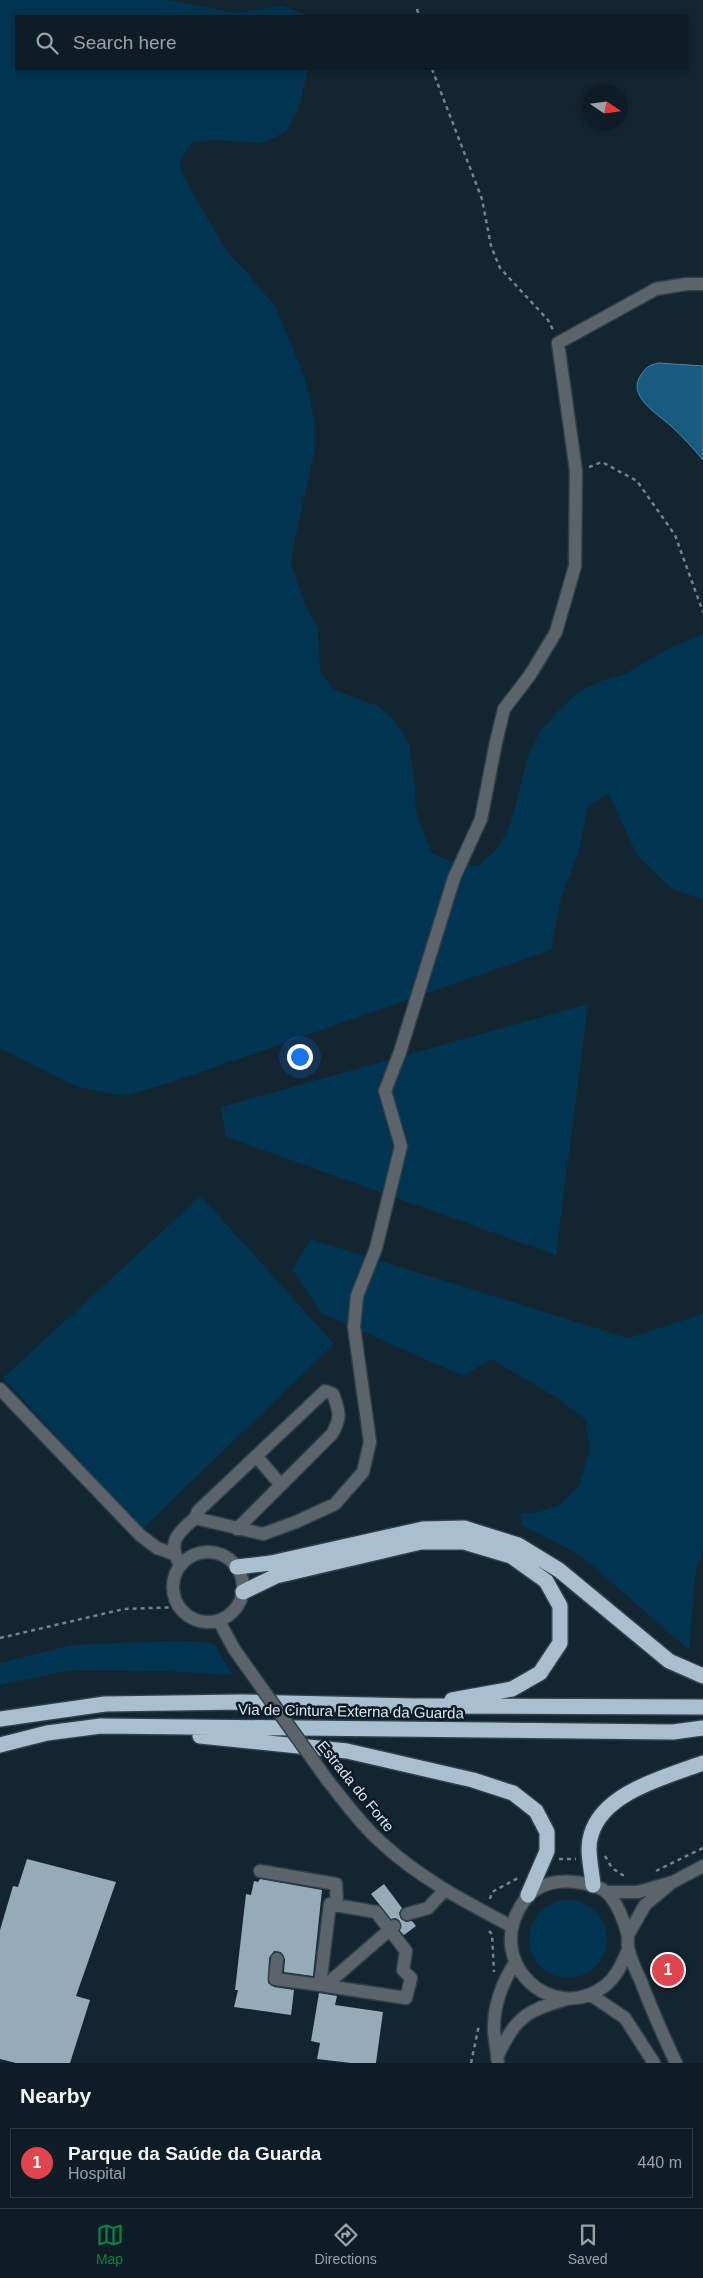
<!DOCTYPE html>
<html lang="en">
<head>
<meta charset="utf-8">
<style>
  body { margin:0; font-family:Helvetica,sans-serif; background:#17252d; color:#f1f3f6 }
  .compass { position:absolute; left:583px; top:85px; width:45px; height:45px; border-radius:50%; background:#0e1c25; box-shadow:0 2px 8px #0003; rotate:103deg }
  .you { position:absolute; left:299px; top:1056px; width:18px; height:18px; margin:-12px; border:4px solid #fff; border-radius:50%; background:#1a73e8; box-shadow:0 0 0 8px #1a73e833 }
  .badge { display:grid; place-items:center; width:32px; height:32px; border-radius:50%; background:#0b8043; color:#fff; font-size:16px; font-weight:700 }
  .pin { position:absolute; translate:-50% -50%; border:2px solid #fff; box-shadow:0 1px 5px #0006 }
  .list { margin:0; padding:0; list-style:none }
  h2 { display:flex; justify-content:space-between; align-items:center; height:65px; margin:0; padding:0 20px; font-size:21px }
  h2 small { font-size:16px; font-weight:400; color:#9ba1a7 }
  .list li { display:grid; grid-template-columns:32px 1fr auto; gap:15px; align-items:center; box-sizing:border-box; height:70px; margin:0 10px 10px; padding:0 10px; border:1px solid #2e3a42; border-radius:0px }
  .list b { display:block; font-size:19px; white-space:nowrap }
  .list p { margin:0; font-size:16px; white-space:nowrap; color:#9ba1a7 }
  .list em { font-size:16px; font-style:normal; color:#9ba1a7 }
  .icon { flex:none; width:28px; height:28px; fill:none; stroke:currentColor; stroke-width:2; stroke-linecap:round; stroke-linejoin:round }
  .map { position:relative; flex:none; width:703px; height:2063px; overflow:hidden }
  .search { position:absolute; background:#0e1c25; box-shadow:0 2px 8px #0003; left:15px; right:15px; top:15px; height:55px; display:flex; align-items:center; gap:12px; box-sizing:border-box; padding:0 18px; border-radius:0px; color:#9ba1a7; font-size:19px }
  .sheet { height:145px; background:#0e1c25 }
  nav { display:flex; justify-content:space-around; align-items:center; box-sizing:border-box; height:70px; border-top:1px solid #2e3a42; background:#0e1c25; font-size:14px; color:#9ba1a7 }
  nav a { display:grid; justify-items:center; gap:2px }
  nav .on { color:#0b8043 }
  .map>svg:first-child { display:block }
  .green { fill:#003451 }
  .water { fill:#195a81; stroke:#5384a2 }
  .building { fill:#96abba }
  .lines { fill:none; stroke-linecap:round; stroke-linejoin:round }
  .minor-casing { stroke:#2f404b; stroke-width:15 }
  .highway-casing { stroke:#2f404b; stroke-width:18 }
  .path { stroke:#74838d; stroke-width:2.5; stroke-dasharray:4 4; stroke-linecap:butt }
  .minor { stroke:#5b646a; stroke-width:12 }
  .highway { stroke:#a9bece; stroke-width:15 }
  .minor-bridge-casing { stroke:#2f404b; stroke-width:15; stroke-linecap:butt }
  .minor-bridge { stroke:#5b646a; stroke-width:12 }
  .labels { text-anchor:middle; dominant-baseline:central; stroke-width:5; stroke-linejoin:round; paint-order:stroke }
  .street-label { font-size:15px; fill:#dbe6ee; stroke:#0a1b27 }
</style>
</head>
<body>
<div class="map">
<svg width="703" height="2063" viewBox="0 0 703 2063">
  <rect width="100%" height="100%" fill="#132531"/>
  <path class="green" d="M0,0H168L234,13L283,6L308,16H16V69H308L298,111L286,131L264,143L216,140L192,142L179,163L188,185L227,252L244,269L276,307L305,378L315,424V449L295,540L291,564L306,607L318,628L320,672L334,690L378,706L395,721L409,743L415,788L416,811L431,853L452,862L478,866L496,850L510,826L528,756L539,733L557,712L578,692L601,681L625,674L671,647L703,634V900L671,888L637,855L608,793L588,807L578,854L561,898L551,950L172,1082L125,1096L77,1087L0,1048Z
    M588,1004L556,1255L226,1137L221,1107Z
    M201,1196L334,1344L142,1529L3,1378Z
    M310,1239L628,1338L703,1314V1549L695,1576L689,1650L580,1555L522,1525L521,1514L539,1512L561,1504L579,1486L590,1449L586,1420L559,1399L491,1359L463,1376L321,1313L293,1270Z
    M177,1641L205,1642L215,1645L233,1675L162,1671L71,1670L0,1685V1663L73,1645Z
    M529 1939a39 39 0 1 1 78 0a39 39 0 1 1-78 0Z"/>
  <path class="water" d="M659,363L703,366V460C693,448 682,436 671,426C658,414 626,396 641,375C646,367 649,365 659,363Z"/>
  <path class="building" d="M27,1859L116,1882L76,1996L90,2000L70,2063H16L0,2059V1930L13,1886L18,1887Z
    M260,1879L322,1890L313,1976L284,1972L285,1959L281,1952L274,1951L269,1958L268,1983L274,1987L294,1990L291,2015L234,2007L238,1990H235L246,1894L251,1895L254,1881L258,1882Z
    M384,1884L402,1908L399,1913L401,1919L406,1922L412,1921L416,1926L404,1935L400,1931V1921L396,1918L391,1919L371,1894Z
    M319,1993L337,1996L335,2005L383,2012L376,2063H351L317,2059L320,2043L311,2041Z"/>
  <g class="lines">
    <defs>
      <path id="minor" d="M0,1389L140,1535L157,1548L174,1554
        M256,1456L281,1485
        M195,1518L198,1511L325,1391L333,1394C339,1411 342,1417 332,1434L237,1529
        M173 1587a35 35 0 1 1 70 0a35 35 0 1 1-70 0Z
        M180,1565C167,1543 177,1533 195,1518L263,1534L296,1522L335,1504L363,1472L370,1442L354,1327L357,1296L376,1248L401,1146L385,1091L400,1052L454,878L481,819L496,742L504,709L530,675L556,632L575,566L576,471L558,343L656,289L686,284H703
        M219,1621L234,1649
        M328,1781C346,1803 362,1826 383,1844C421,1879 466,1902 511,1926
        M260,1871L336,1884L337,1905
        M607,1892H638L673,1882L703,1866
        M330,1904L376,1912L406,1951L403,1970L411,1978L406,1998L320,1985Z
        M407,1914L428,1908L445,1890
        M628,1935L645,1905L669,1885
        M628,1950C622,1963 617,1976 606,1985C553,2027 481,1962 524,1901C538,1882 561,1879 582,1883C590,1885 600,1886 606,1892C617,1901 625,1923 628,1936C628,1941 627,1946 629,1951C631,1961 636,1970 640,1979C651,2008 663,2035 676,2063
        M277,1959L275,1979L320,1985
        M326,1985L394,1926
        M591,1995L625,2018L654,2063
        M497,2057C516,2018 524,2011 567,1999
        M498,2063C497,2052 495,2042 494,2031C493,2008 502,1982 515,1963"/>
      <path id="highway" d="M237,1567L271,1563L423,1529L464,1528L518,1545L559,1570L669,1661L703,1676
        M243,1592L276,1576L421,1542H464L511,1556L546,1581L560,1606V1643L540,1673L512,1689L452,1700
        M0,1719L105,1704L241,1702L414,1706L703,1707
        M200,1736L347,1751L473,1780L513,1793L536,1811L547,1832V1851L528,1895
        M0,1745L47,1733L101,1726L673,1732L703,1728
        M593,1885C592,1870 586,1850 591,1835C603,1792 666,1777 703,1763"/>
    </defs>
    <use href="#minor" class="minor-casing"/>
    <use href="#highway" class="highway-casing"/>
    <path class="path" d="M417,9L419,16
      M432,69L482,199L491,246L500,268L548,320L553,330
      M589,467L602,462L637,481L675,535L703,612
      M0,1638L124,1609L179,1607
      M605,1856L612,1868L627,1878
      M559,1859H576
      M656,1871L703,1848
      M490,1899L492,1892L518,1878
      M489,1931L492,1934L494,1972
      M471,2063L479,2025"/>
    <use href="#minor" class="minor"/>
    <use href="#highway" class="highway"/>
    <defs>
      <path id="minor-bridge" d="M234,1649L328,1781"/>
    </defs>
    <use href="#minor-bridge" class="minor-bridge-casing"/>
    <use href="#minor-bridge" class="minor-bridge"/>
  </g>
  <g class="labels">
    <g class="street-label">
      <text transform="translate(351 1711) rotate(1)">Via de Cintura Externa da Guarda</text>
      <text transform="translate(356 1786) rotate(51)">Estrada do Forte</text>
    </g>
  </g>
</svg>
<svg class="compass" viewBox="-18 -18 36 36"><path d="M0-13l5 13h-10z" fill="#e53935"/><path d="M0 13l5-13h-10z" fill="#9ba1a7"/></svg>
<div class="you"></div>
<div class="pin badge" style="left:668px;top:1970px;background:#e0444e">1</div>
<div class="search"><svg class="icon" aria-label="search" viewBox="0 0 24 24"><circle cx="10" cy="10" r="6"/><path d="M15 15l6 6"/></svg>Search here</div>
</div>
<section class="sheet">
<h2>Nearby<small></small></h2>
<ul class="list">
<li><span class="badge" style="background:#e0444e">1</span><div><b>Parque da Saúde da Guarda</b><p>Hospital</p></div><em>440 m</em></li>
</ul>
</section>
<nav>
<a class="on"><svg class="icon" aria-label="map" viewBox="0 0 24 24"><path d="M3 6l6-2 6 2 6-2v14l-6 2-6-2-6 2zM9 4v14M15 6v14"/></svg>Map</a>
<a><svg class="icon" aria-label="directions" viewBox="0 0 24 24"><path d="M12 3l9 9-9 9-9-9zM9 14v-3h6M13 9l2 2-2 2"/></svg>Directions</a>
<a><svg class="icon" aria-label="saved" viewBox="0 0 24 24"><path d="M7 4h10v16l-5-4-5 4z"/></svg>Saved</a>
</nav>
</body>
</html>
